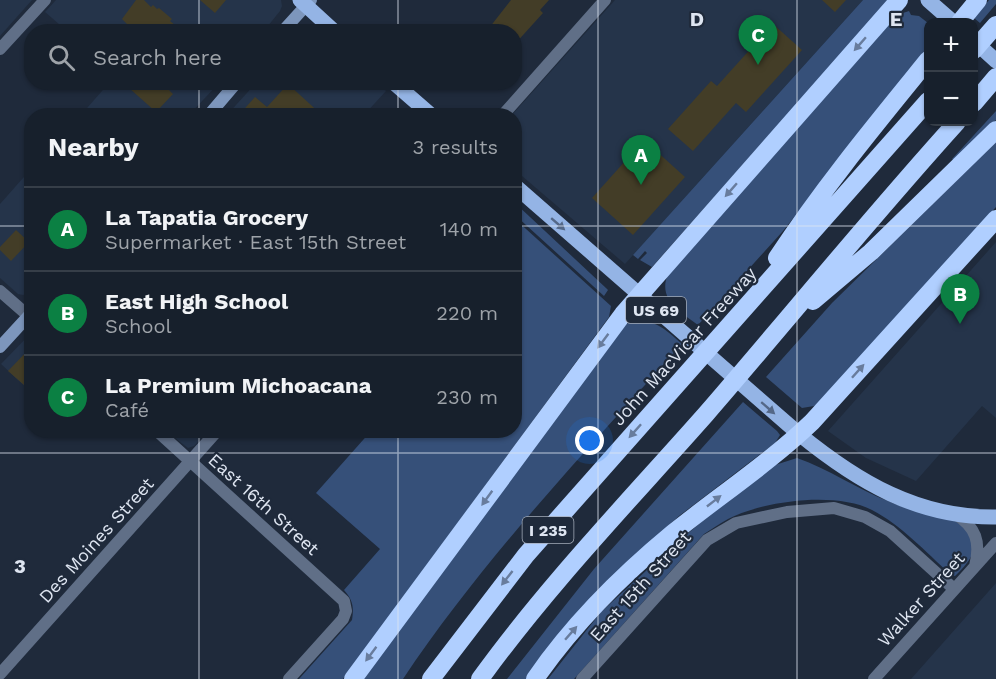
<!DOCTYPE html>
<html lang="en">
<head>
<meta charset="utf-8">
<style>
  body { margin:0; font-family:"Work Sans",sans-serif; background:#242d38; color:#f1f3f6 }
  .controls { position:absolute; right:18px; top:18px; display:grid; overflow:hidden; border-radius:12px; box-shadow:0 2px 4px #0004 }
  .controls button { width:54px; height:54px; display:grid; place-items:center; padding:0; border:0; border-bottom:2px solid #363e48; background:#17202c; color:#f1f3f6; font:30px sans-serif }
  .you { position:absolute; left:590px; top:441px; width:21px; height:21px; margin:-15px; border:4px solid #fff; border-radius:50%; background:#1a73e8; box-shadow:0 0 0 9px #1a73e833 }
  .badge { display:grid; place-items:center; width:39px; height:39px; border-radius:50%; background:#0b8043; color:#fff; font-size:20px; font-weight:700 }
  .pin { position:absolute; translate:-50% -50px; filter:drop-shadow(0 2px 3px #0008) }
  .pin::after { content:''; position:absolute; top:32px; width:21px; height:18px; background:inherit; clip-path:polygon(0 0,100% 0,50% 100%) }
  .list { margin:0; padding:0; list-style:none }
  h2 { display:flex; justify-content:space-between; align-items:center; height:78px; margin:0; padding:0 24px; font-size:26px }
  h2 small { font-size:20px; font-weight:400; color:#9ea3a9 }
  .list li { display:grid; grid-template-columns:39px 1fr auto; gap:18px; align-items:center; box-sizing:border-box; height:84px; padding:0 24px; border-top:2px solid #363e48 }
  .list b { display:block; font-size:22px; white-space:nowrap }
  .list p { margin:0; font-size:20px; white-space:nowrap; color:#9ea3a9 }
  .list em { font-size:20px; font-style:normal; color:#9ea3a9 }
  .icon { flex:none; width:33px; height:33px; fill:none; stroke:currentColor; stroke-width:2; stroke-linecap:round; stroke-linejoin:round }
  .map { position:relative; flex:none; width:996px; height:679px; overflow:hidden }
  .search { position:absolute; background:#17202c; box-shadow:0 2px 4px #0004; left:24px; top:24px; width:498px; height:66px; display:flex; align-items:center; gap:15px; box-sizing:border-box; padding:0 21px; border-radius:24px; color:#9ea3a9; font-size:22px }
  .panel { position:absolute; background:#17202c; box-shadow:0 2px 4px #0004; left:24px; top:108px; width:498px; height:330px; border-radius:24px }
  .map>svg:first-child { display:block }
  .built { fill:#25344a }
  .green { fill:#365079 }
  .building { fill:#433d27 }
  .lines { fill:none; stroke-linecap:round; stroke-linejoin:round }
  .street { stroke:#606f87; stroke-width:12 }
  .secondary { stroke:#7d96bc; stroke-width:12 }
  .primary { stroke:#94b4e5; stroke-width:15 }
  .highway { stroke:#b0cfff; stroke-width:18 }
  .oneway { fill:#687c9d }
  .oneway2 { fill:#546888 }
  .grid { fill:none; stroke:#dee5f1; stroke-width:1.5; stroke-opacity:0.55 }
  .labels { text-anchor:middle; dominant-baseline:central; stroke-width:4.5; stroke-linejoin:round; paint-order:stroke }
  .shield { fill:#1f2a3b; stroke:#a5adba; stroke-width:1.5 }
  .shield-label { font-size:16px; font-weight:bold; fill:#dee5f1 }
  .street-label { font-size:18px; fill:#dee5f1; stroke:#1f2a3b }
  .grid-label { font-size:20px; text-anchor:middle; font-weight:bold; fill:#dee5f1; stroke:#1f2a3b; stroke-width:4.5; stroke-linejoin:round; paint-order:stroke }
</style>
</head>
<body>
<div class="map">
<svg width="996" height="679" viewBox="0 0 996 679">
  <rect width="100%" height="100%" fill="#1f2a3b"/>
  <path class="built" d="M0,0H32L0,36Z
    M56,0H281L282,6L280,11L263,32L67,31L45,12Z
    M615,0H863L625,264L515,170L514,116H511Z
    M109,83H219L189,115L80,116Z
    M256,83H377L386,91L364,115L226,116Z
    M31,169V292L23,295L18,294L0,278V204Z
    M996,242V418L982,406L916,481L866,458L828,431Z
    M31,333V392L1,364Z
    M166,431H209L194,446L188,448Z
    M996,583V679H911Z"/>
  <path class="green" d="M863,0H889L652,267L640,260L647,253L645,251L638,259L633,255Z
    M989,0H996V4L980,23L974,18Z
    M909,11L911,15L919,16L928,23V49L783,231L698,325C681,312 657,300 668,274L897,15Z
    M996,111V120L955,161L952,159Z
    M996,142V207L819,403L814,406L802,408L766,377L832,303Z
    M515,203L606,288L608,290L604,296L515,215Z
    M515,219L611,306L609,317L343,679H299L352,620C354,607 353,600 344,590L380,549L316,493L371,431L514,430Z
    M635,320C657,321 665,329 682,344C585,452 484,558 403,679H363L626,324Z
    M743,402L777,431L780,435L775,443L679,516L635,556L528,679H507L594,569Z
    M797,458C829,469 857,489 888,501C908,510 929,514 950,519C959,522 970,531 973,541C977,555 964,567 955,576L950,574C926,552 901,525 872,510C835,491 763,501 728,519C719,524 712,529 704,534L574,679H548L601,612L671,548L722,504L775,465Z"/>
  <path class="building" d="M136,0H144L151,7L153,5L157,9L159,8L172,19L170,21L175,25L173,26L179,32H135L122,19Z
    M200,0H226L215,13Z
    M511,0H549L540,10L543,13L514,45V32H486Z
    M822,0H846L835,12Z
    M773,24L802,50L746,112L736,103L693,151L668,129L711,81L717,86Z
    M134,82H161L173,94L156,112L129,88Z
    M288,84L323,116H238L255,97L267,107Z
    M644,140L685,177L633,235L592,198Z
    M16,230L29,242L11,261L0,250V247Z
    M32,346V392L8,371Z"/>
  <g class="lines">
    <path class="street" d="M0,49L45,0
      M502,116L605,0
      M0,291L32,319
      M156,430L344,601L346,611L343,619L289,679
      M955,514C976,527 981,542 975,566
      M0,674L218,430
      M582,679L707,540L736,523L787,512L834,508L865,517L890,531L954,589
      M874,679L996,543"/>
    <path class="secondary" d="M282,32L311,0
      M208,116L237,82
      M0,347L32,312"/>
    <path class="primary" d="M300,0L335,32
      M928,0L953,22
      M974,41L996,61
      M393,82L432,116
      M514,185L799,434C858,482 918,518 996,517"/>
    <path class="highway" d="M960,22L978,0
      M974,50L996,25
      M974,103L996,77
      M777,258C823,188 876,124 928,60
      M813,301L871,252L996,130
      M353,679L623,314L899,0
      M431,679L526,555L928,101
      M480,679C548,585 629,501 706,414C790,317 871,217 957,122
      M535,679C573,624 621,576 673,533C719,496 769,463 812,422L996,219"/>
  </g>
  <defs><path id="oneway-solid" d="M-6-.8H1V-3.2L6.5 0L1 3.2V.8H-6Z" transform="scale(1.5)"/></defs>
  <g class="oneway">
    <use href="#oneway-solid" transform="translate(860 44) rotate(131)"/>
    <use href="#oneway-solid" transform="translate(731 190) rotate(131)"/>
    <use href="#oneway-solid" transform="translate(603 341) rotate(127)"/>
    <use href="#oneway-solid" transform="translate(858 371) rotate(-48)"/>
    <use href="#oneway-solid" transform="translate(635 431) rotate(132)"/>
    <use href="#oneway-solid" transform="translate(487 498) rotate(126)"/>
    <use href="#oneway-solid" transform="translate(714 501) rotate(-38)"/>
    <use href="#oneway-solid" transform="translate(507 578) rotate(128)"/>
    <use href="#oneway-solid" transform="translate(571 633) rotate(-49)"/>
    <use href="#oneway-solid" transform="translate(371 654) rotate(127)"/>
  </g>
  <g class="oneway2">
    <use href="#oneway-solid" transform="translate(558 224) rotate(41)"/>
    <use href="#oneway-solid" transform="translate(768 408) rotate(41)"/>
  </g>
  <path class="grid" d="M199,0V32M398,0V32M598,0V679M797,0V679M199,82V116M398,82V116M0,226H32M514,226H996M199,430V679M398,430V679M0,453H996"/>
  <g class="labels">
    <g class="shield">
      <rect x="626" y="297" width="60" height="26" rx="4.5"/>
      <rect x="522.5" y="517" width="51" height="26" rx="4.5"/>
    </g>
    <g class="shield-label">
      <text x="656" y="310">US 69</text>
      <text x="548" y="530">I 235</text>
    </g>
    <g class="street-label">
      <text transform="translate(684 346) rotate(-48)">John MacVicar Freeway</text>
      <text transform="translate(264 504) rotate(42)">East 16th Street</text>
      <text transform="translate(96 540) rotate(-48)">Des Moines Street</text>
      <text transform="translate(640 586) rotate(-48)">East 15th Street</text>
      <text transform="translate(921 599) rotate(-48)">Walker Street</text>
    </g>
  </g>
  <g class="grid-label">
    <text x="697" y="26">D</text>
    <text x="896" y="26">E</text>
    <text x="20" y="573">3</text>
  </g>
</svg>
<div class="controls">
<button>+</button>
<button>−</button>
</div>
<div class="you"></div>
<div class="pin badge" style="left:641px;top:185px">A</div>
<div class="pin badge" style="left:960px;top:324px">B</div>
<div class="pin badge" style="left:758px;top:65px">C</div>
<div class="search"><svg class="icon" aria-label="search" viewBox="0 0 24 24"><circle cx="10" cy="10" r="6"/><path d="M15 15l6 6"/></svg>Search here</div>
<section class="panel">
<h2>Nearby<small>3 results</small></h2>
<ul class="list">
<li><span class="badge">A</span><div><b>La Tapatia Grocery</b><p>Supermarket · East 15th Street</p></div><em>140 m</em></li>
<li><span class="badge">B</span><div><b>East High School</b><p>School</p></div><em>220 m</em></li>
<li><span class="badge">C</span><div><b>La Premium Michoacana</b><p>Café</p></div><em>230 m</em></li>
</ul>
</section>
</div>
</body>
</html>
